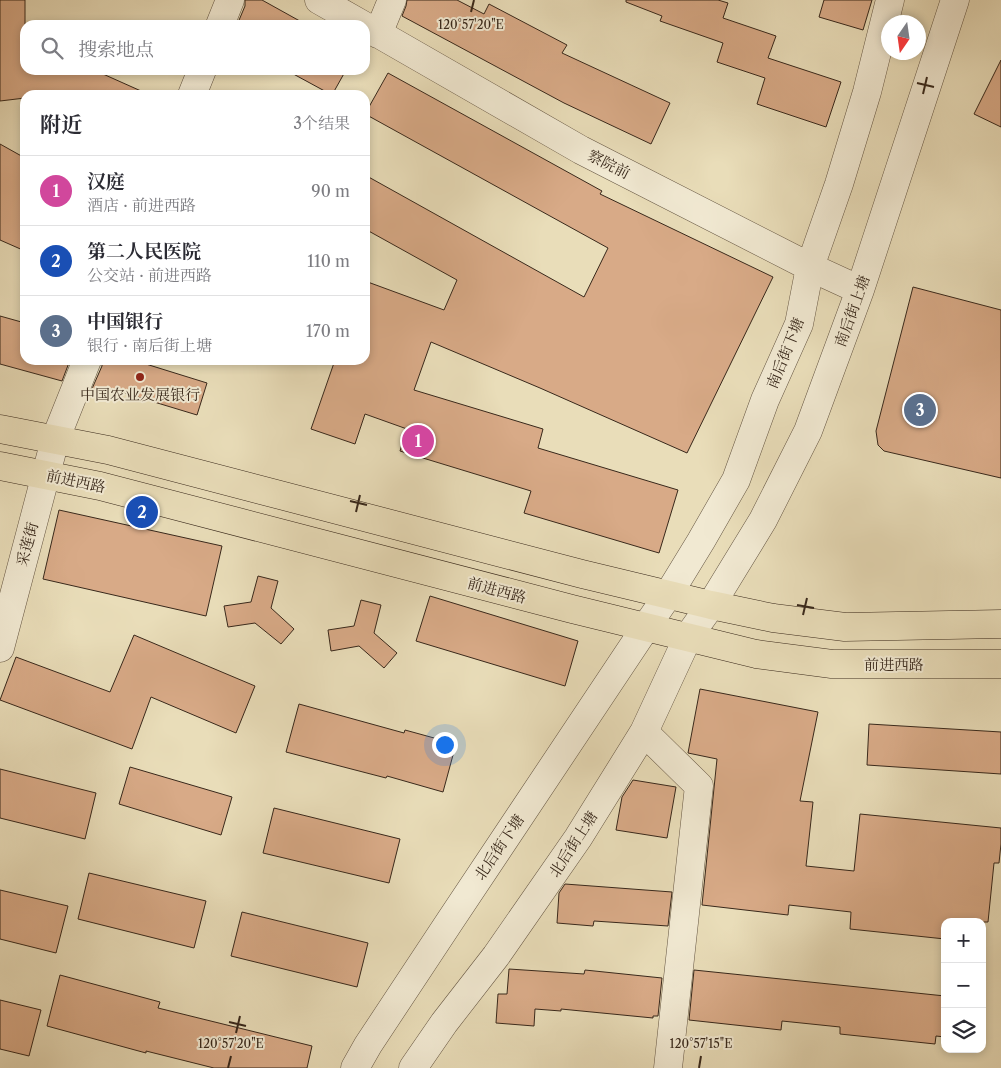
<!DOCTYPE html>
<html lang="zh">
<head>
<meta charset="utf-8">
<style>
  body { margin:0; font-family:"Libre Caslon Text","Noto Serif SC",serif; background:#f7f7f7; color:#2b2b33 }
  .controls { position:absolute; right:15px; bottom:15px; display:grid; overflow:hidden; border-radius:10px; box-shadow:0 2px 8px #0003 }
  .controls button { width:45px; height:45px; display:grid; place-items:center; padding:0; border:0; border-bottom:1px solid #e1e1e2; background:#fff; color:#2b2b33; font:25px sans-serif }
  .compass { position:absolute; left:881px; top:15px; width:45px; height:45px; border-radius:50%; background:#fff; box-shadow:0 2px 8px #0003; rotate:193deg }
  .you { position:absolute; left:444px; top:744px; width:18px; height:18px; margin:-12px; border:4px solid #fff; border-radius:50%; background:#1a73e8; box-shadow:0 0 0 8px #1a73e833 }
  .badge { display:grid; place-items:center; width:32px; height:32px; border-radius:50%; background:#2563eb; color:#fff; font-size:16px; font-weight:700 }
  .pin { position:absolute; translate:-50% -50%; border:2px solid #fff; box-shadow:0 1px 5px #0006 }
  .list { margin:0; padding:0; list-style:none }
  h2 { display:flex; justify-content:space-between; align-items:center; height:65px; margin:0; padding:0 20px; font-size:21px }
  h2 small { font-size:16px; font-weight:400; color:#7c7c81 }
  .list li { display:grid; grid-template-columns:32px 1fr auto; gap:15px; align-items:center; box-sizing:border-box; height:70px; padding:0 20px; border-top:1px solid #e1e1e2 }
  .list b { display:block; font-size:19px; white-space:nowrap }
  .list p { margin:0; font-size:16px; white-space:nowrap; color:#7c7c81 }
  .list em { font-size:16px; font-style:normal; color:#7c7c81 }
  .icon { flex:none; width:28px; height:28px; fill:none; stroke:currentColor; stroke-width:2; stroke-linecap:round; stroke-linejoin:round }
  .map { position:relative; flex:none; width:1001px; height:1068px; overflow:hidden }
  .search { position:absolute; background:#fff; box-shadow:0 2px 8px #0003; left:20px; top:20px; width:350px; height:55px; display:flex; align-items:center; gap:12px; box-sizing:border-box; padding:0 18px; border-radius:15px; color:#7c7c81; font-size:19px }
  .panel { position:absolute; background:#fff; box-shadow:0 2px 8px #0003; left:20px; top:90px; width:350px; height:275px; border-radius:15px }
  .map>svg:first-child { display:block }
  .building { fill:#d8aa87; stroke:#38281b }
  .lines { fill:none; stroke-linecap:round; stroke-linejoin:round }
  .minor-casing { stroke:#645542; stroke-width:29 }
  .primary-casing { stroke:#38281b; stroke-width:29 }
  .minor { stroke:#f1e9d2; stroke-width:28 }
  .primary { stroke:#e9ddb9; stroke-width:28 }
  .ticks { fill:none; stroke:#38281b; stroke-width:2 }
  .poi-dot { fill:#8f2418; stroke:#f1e9d2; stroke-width:2 }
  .labels { text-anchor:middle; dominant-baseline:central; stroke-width:4; stroke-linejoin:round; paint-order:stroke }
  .street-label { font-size:15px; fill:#38281b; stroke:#f1e9d2 }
  .poi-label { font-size:15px; fill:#38281b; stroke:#f1e9d2 }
  .ticks-label { font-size:12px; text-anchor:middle; fill:#38281b; stroke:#f1e9d2; stroke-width:4; stroke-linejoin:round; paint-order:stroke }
</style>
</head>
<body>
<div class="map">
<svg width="1001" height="1068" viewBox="0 0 1001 1068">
  <rect width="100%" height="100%" fill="#e9ddb9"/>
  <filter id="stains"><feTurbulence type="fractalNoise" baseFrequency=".004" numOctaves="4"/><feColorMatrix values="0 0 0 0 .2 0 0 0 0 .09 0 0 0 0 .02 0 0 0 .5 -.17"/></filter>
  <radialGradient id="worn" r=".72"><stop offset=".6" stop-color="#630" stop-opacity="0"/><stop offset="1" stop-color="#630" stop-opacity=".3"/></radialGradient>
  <path class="building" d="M0,0H25V70H94L150,95H25V98L0,101Z
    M245,0H262L307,25H237L245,6Z
    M407,0H457L484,14L489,4L567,45L562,53L670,103L651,144L564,103L402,16L406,6Z
    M626,0H718L728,3L723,18L776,36L768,58L841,82L826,127L757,104L765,78L717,62L723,43L660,21L662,16L626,2Z
    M824,0H872L863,30L819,17Z
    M1001,60V127L974,114Z
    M286,70H346L332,95Z
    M388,73L602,191L600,194L773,277L687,453L540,388L431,342L414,390L543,429L538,448L678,490L659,553L524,513L531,491L400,451L407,429L365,414L355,444L311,429L335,360H365V281L444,310L457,280L365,229V175L584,297L608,248L365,114Z
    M0,144L25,158V251L0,240Z
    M913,287L1001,310V478L884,451L878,445L876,431Z
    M0,316L25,323V360H70L62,381L0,364Z
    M102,360H133L207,383L197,415L108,388L106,396L91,391L102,366Z
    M59,510L222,546L206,616L43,579Z
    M258,576L278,581L271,608L294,629L281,644L255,623L228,627L224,606L251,602Z
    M430,596L578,641L565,686L416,641Z
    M361,600L381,605L374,633L397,653L384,668L359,646L331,651L328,630L354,626Z
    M134,635L255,686L236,733L151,697L132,749L0,700L16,657L110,692Z
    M700,689L818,712L800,801L813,802L806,866L854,871L860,814L1001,828V844L999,863H994L988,922H945V939L850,929L851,912L789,905L788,915L702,905L717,759L688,753Z
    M299,704L404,733L405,730L456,744L443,792L387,776L386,778L286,752Z
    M869,724L1001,732V774L867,765Z
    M130,767L232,797L221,835L119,804Z
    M0,769L96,793L85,839L0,818Z
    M633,780L676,787L667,838L616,830L622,797Z
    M274,808L400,839L389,883L263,853Z
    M89,873L206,901L194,948L78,919Z
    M565,884L672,892L668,926L594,921L593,926L557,923L559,893Z
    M0,890L68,906L56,953L0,939Z
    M242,912L368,943L357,987L231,956Z
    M509,969L584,974L585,970L662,978L658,1016H653V1018L561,1009V1011L535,1009L534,1026L496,1023L498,994H507Z
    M694,970L945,996V1037L936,1036L935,1044L840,1034V1027L782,1021L781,1030L689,1020Z
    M60,975L160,1002L158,1008L312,1046L307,1068H214L146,1051V1053L47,1026Z
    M0,1000L41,1010L29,1056L0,1049Z"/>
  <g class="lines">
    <defs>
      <path id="minor" d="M319,0L363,25
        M220,25L230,0
        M365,26L581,150L810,267L860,290
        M378,34L392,0
        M192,95L202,70
        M0,648L55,440L87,360
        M644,732L699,786L668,1068
        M355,1068L368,1045L450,921L646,627L668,595L701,541L736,480L765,400L799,324L810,267L839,184L867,92L890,0
        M413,1068L444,1023L496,956L578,838L644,732L688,637L711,605L763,520L808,431L860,290L955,0"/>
      <path id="primary" d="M0,429L108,450L582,574L711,605L773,618L845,627L1001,624
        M0,466L100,486L572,609L756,654L832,664H1001"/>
    </defs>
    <use href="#minor" class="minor-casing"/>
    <use href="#primary" class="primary-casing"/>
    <use href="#minor" class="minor"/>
    <use href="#primary" class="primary"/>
  </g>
  <path class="ticks" d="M471,12L474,0M917,83L934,87M923,94L927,77M350,501L367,505M356,512L360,495M797,605L814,608M803,615L807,598M229,1022L246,1026M236,1033L240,1016M228,1068L231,1056M699,1068L701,1056"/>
  <circle class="poi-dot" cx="140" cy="377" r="5"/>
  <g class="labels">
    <g class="street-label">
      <text transform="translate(609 164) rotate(27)">察院前</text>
      <text transform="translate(852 311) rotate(-70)">南后街上塘</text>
      <text transform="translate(785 353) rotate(-68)">南后街下塘</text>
      <text transform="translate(76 481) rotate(12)">前进西路</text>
      <text transform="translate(27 544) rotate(-75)">采莲街</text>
      <text transform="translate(497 590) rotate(15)">前进西路</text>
      <text x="894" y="664">前进西路</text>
      <text transform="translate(573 844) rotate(-57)">北后街上塘</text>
      <text transform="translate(499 847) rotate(-56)">北后街下塘</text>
    </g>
    <g class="poi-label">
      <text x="140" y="394">中国农业发展银行</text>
    </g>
  </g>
  <g class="ticks-label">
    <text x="471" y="29">120°57'20"E</text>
    <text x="231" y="1048">120°57'20"E</text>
    <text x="701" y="1048">120°57'15"E</text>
  </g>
  <rect width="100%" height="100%" filter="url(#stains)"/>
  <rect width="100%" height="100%" fill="url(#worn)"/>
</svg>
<div class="controls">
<button>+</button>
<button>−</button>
<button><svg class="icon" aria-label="layers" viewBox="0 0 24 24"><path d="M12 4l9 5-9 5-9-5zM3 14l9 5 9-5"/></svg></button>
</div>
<svg class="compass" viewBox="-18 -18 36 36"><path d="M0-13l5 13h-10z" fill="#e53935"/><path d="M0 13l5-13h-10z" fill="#7c7c81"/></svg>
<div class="you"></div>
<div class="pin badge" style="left:418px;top:441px;background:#d1479c">1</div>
<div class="pin badge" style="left:142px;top:512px;background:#1a4fb4">2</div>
<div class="pin badge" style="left:920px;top:410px;background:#5c6f8a">3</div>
<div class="search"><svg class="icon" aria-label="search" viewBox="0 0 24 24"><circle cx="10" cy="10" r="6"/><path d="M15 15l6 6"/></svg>搜索地点</div>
<section class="panel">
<h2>附近<small>3个结果</small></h2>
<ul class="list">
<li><span class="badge" style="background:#d1479c">1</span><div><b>汉庭</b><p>酒店 · 前进西路</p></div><em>90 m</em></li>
<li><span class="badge" style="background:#1a4fb4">2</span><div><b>第二人民医院</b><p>公交站 · 前进西路</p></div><em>110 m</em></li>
<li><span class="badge" style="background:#5c6f8a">3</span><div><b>中国银行</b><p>银行 · 南后街上塘</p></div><em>170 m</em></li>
</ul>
</section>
</div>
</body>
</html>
